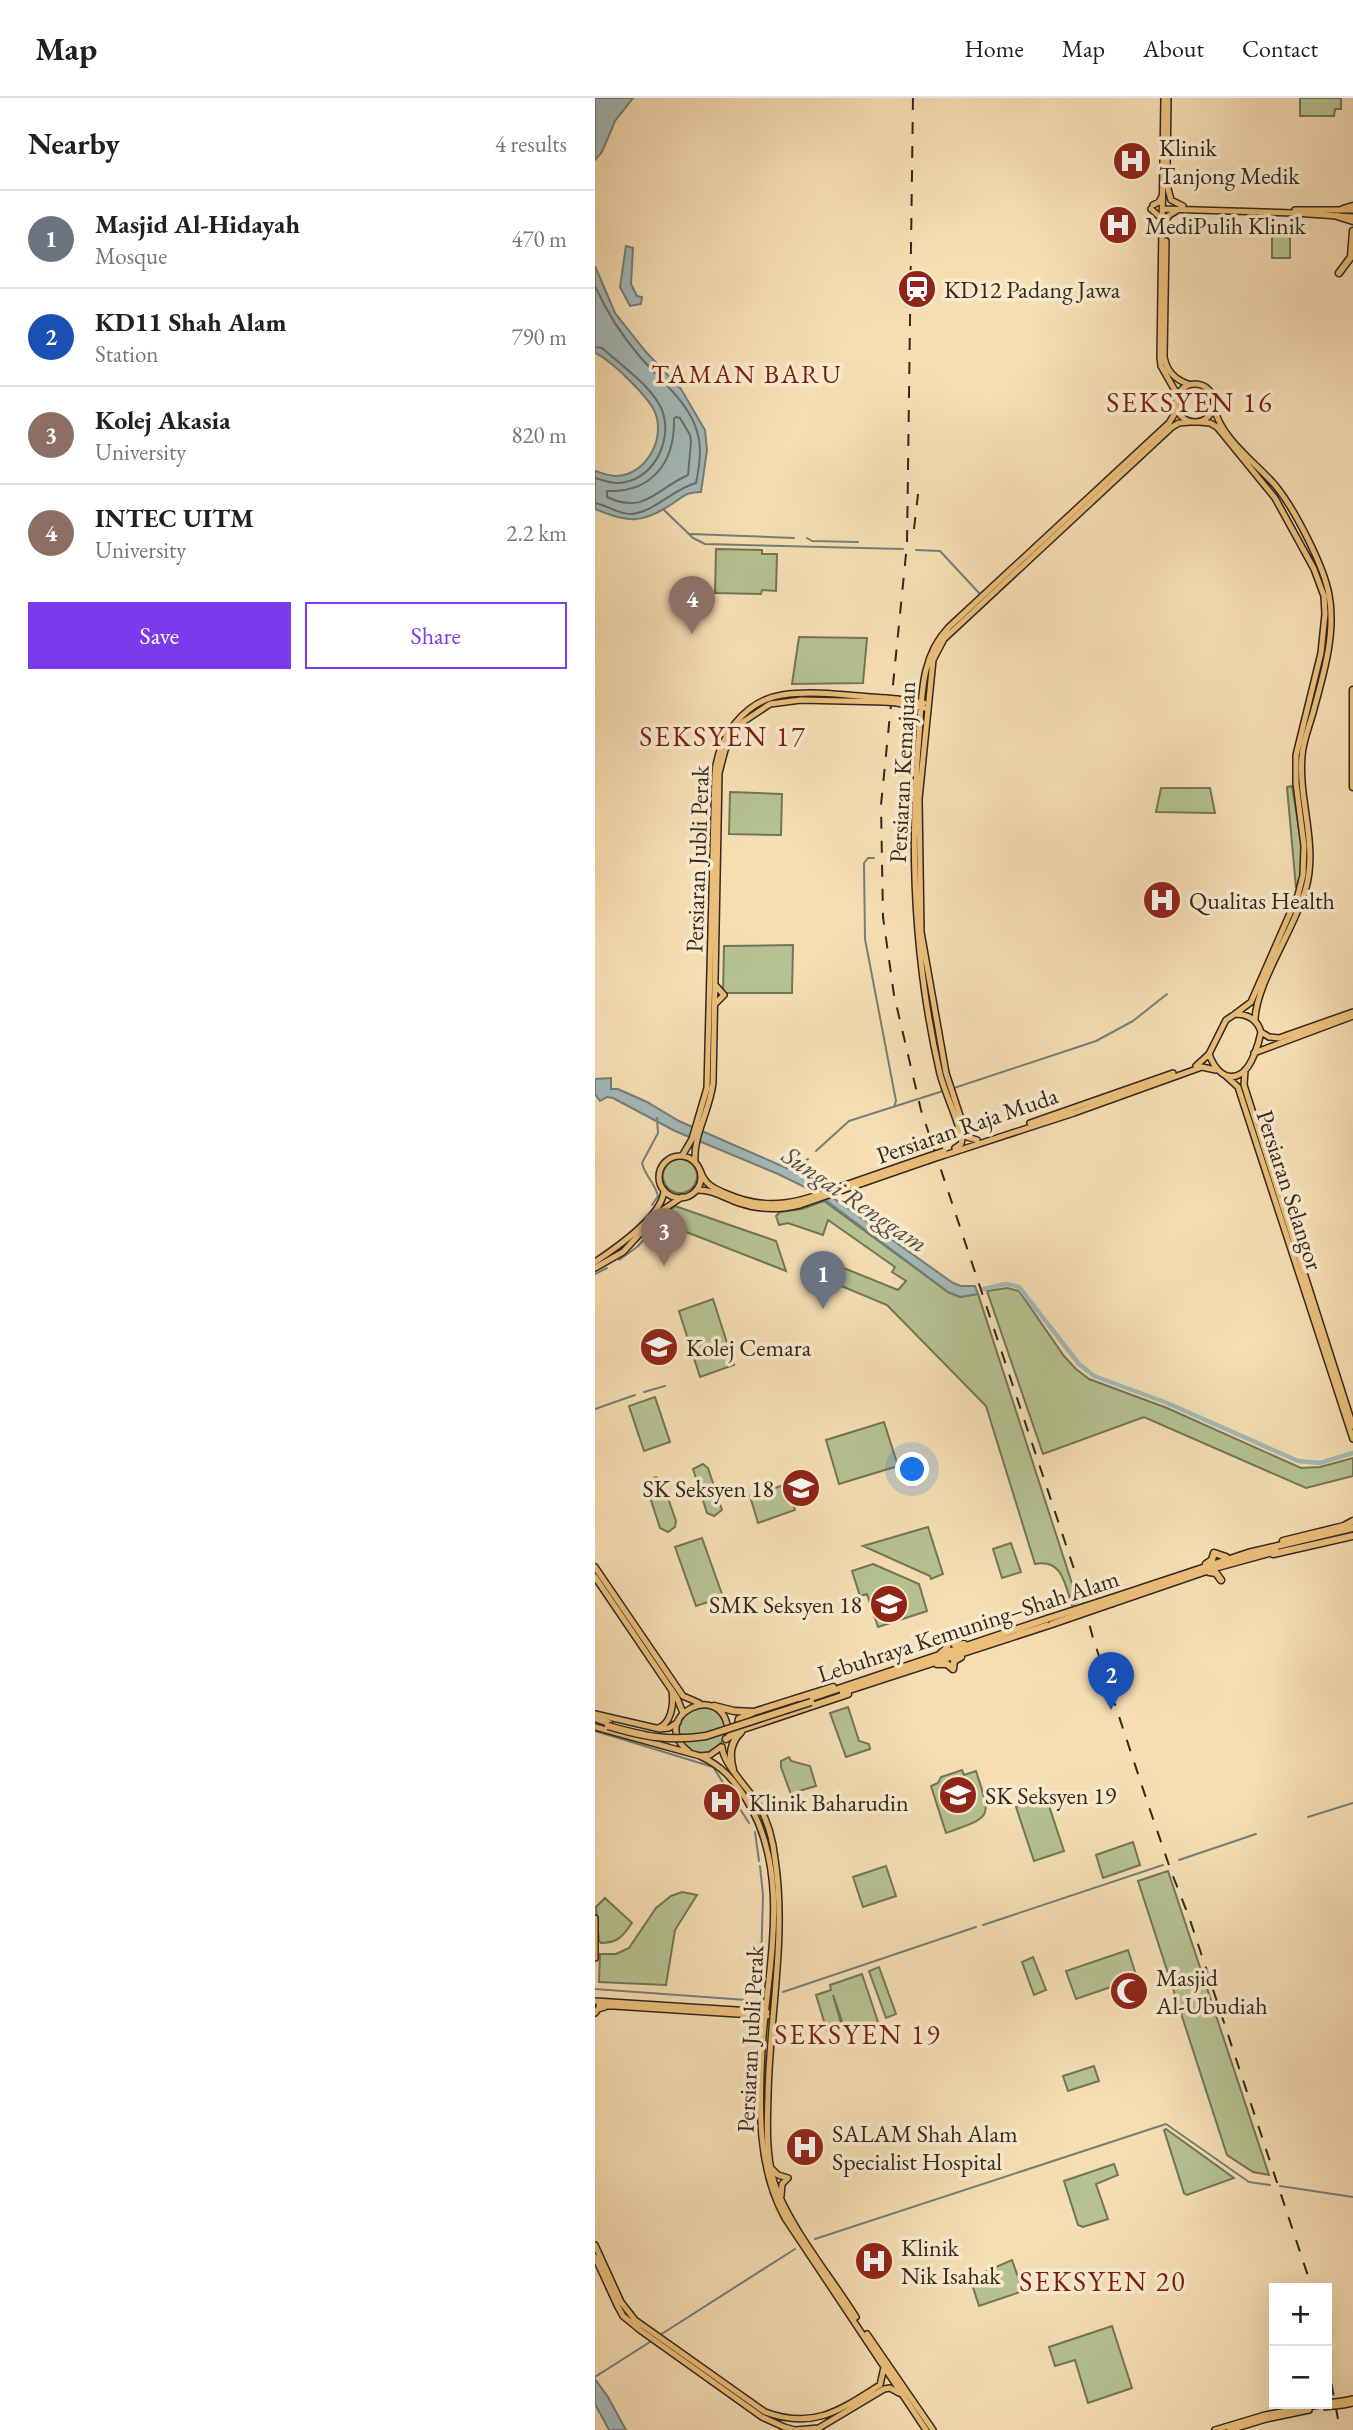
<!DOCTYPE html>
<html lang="en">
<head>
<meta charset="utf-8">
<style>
  body { margin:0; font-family:"EB Garamond",serif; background:#f2f2f2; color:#202124 }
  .controls { position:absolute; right:21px; bottom:21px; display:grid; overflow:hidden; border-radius:0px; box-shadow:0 7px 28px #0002 }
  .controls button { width:63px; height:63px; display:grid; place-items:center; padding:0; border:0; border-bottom:2px solid #e0e0e0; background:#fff; color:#202124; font:35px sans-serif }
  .you { position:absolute; left:318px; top:1372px; width:24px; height:24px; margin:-18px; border:5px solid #fff; border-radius:50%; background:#1a73e8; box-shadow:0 0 0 10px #1a73e833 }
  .badge { display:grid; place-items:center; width:46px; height:46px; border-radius:50%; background:#7c3aed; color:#fff; font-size:23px; font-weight:700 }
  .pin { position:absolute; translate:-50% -58px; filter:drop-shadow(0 2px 4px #0008) }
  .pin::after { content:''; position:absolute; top:37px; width:24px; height:21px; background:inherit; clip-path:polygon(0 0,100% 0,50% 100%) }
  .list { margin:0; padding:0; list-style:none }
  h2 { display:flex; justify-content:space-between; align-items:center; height:91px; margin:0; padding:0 28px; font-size:30px }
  h2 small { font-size:23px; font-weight:400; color:#757577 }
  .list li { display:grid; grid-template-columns:46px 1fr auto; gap:21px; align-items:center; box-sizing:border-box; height:98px; padding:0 28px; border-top:2px solid #e0e0e0 }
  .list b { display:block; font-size:26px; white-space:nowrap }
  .list p { margin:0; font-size:23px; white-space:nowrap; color:#757577 }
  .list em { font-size:23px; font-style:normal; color:#757577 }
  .actions { display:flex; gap:14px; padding:21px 28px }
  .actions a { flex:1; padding:16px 0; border:2px solid #7c3aed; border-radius:0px; text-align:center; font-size:24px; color:#7c3aed }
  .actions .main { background:#7c3aed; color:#fff }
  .map { position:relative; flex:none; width:758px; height:2332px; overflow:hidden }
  header { display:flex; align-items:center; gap:42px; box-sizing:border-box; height:98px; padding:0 35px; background:#fff; border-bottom:2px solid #e0e0e0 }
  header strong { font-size:33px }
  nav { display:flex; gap:38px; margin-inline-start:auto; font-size:24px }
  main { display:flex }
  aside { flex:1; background:#fff }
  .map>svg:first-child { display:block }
  .green { fill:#b6c291; stroke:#747558; stroke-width:2 }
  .water { fill:#a3b9b8; stroke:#757f7b; stroke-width:2 }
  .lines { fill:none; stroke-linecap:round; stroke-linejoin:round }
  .shore { stroke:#6a706c; stroke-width:2 }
  .stream { stroke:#757f7b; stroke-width:2 }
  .river { stroke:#a3b9b8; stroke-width:4.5 }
  .major-casing { stroke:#312820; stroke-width:8 }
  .highway-casing { stroke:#312820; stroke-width:9 }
  .major { stroke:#ebbf7a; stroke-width:5 }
  .highway { stroke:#ebbf7a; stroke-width:6 }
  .rail { stroke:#312820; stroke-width:2; stroke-dasharray:12 12; stroke-linecap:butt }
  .major-bridge-casing { stroke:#312820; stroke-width:8; stroke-linecap:butt }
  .highway-bridge-casing { stroke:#312820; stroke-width:9; stroke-linecap:butt }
  .major-bridge { stroke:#ebbf7a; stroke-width:5 }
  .highway-bridge { stroke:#ebbf7a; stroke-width:6 }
  .labels { text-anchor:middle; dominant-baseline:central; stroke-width:7; stroke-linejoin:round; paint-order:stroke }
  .poi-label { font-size:24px; fill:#312820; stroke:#f9eace; text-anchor:start }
  .street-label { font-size:24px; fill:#312820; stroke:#f9eace }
  .neighbourhood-label { font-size:26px; letter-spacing:2px; fill:#7a1f14; stroke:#f9eace }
  .water-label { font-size:26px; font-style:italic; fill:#4e4c46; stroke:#f9eace }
  .quarter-label { font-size:28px; letter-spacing:2px; fill:#7a1f14; stroke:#f9eace }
</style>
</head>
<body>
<header>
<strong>Map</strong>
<nav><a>Home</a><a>Map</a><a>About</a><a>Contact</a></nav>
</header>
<main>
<aside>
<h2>Nearby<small>4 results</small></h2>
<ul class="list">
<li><span class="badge" style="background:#6b7280">1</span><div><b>Masjid Al-Hidayah</b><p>Mosque</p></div><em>470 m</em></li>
<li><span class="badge" style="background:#1a4fb4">2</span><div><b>KD11 Shah Alam</b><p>Station</p></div><em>790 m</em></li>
<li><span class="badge" style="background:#8d6e63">3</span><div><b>Kolej Akasia</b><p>University</p></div><em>820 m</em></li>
<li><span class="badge" style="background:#8d6e63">4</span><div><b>INTEC UITM</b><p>University</p></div><em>2.2 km</em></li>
</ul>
<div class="actions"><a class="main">Save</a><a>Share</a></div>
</aside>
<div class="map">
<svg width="758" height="2332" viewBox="0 0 758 2332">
  <rect width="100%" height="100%" fill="#f6deb3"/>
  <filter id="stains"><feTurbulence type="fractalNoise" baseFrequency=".00286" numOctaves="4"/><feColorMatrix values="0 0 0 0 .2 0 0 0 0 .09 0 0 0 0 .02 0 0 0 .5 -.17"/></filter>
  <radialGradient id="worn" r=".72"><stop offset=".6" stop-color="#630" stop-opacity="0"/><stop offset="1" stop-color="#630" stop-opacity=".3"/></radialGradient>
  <path class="green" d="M705,0H746V11H740L739,18H705Z
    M677,129H695V160H677Z
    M121,451L167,452V456H182L181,493L167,492L166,496L120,495Z
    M204,539L272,540L268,585L197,586Z
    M697,688L707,750V776L701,790L692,689Z
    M566,690H615L620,715L561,714Z
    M135,694L187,696L186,737L134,736Z
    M198,847L197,895H128L129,848Z
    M68 1078a17 17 0 1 1 34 0a17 17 0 1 1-34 0Z
    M229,1103L353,1194L365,1199L383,1196L483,1504L477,1507C470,1486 467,1460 440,1466L391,1308L292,1207L215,1175L219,1163L224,1160L303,1192L311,1183L297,1174L300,1169L233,1122L228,1137L193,1125L184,1127L181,1118L185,1114L207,1111Z
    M80,1108L181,1143L191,1173L63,1123Z
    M412,1190L424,1193L469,1258L481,1271L494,1281L572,1310L706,1370L725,1369L758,1360V1378L711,1390L549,1319L448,1356L392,1193Z
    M118,1201L139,1267L105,1279L84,1213Z
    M60,1299L75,1344L49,1353L34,1308Z
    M289,1324L303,1368L244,1386L231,1342Z
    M108,1366L113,1370L127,1412L119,1418L112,1415L98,1371Z
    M61,1379L67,1383L81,1423L80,1429L73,1434L65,1430L52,1390L53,1384Z
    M192,1386L200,1412L163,1425L155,1398Z
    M333,1429L348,1476L336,1481L335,1478L268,1448Z
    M107,1440L128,1499L101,1508L80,1449Z
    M416,1445L426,1474L407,1480L398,1451Z
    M278,1466L324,1486L332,1513L283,1529L272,1496L265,1498L257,1473Z
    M253,1609L264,1643L274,1646L275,1651L251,1659L235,1615Z
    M84 1632a23 23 0 1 1 46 0a23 23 0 1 1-46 0Z
    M194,1659L196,1663L215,1668L221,1688L204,1693L206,1699L198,1702L186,1669V1663Z
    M367,1672L369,1677L381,1673C396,1720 399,1718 351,1735L336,1688L343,1685L346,1679Z
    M451,1699L469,1753L439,1763L421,1709Z
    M538,1744L545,1767L508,1780L501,1757Z
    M291,1768L301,1798L268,1809L258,1779Z
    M573,1773L674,2077L658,2074L632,2057L543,1783Z
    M87,1794L102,1797L80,1832L71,1887L4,1884L5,1856H21L34,1850L61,1810L76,1798Z
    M10,1800L37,1825C28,1838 23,1845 6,1845L4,1843L1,1809Z
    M533,1852L542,1880L481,1901L471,1873Z
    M438,1859L451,1892L439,1897L427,1864Z
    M284,1869L301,1916L291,1920L274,1873Z
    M267,1876L283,1924L251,1935L238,1897L248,1932L242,1934L240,1931L232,1933L221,1897L236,1892L235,1887Z
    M499,1968L504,1983L473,1993L468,1978Z
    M571,2031L639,2080L592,2097L589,2095L569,2032Z
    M519,2066L523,2077L501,2086L513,2121L488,2129L483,2127L469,2083Z
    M417,2162L428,2193L384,2208L375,2180Z
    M517,2228L537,2290L493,2305L480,2262L460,2268L454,2249Z"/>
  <path class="water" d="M0,0H38L20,23L7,54L0,62Z
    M31,148L38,150L36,186L42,198L47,199L46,206L35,208L25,189Z
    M0,168L20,215L51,254L86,291L110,332L112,352L106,394C89,395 92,396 77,406C47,426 32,425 0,411V373C7,375 14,378 21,378C52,377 72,339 59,312C51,297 16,262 0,255Z
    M16,980V991H23L52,1004L84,1023L203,1075L358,1185L366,1188H380L383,1196L365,1199L353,1194L220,1094L183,1076L80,1033L18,1000L12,999L5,1003L0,996V981Z
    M0,2281L13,2299L31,2332H14L0,2306Z"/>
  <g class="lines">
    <path class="shore" d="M0,188C12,215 27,238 46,260C66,283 96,306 103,337C107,352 104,371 101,385C78,391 61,413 37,416C24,417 12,407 0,405
      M0,249L7,250L14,256C31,271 58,290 67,312C79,343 57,385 22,385C14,385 7,382 0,380
      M81,319L85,320L95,337L96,344L93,377C61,391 50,417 12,399V393C57,395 80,364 79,321Z"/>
    <path class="stream" d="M68,411L98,440L110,446L308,451
      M96,436L199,440
      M212,440L217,443L263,444
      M321,452L345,453L385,496
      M279,760H273L269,765L270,841L301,1003L299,1009
      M359,990L501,943L538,923L572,896
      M221,1053L254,1023L348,993
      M200,1073L213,1061
      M57,1107L63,1098C60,1085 50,1078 47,1065L63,1035L62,1020
      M24,1162L42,1149L73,1116
      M0,1176L12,1170
      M49,1294L70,1288
      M0,1311L40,1297
      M0,1633L118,1669L154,1725
      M713,1719L758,1705
      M160,1734L164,1763
      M584,1762L661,1736
      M165,1768L168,1797L166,1867
      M388,1827L568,1767
      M0,1891L165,1903L166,1877
      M188,1894L381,1829
      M685,2088L758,2099
      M220,2141L571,2026L654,2084L675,2087
      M65,2237L200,2151
      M0,2279L58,2242"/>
    <path class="river" d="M388,1191L411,1186L424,1189L484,1266L499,1278L572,1305L703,1363L725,1365L758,1355"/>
    <defs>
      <path id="major" d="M569,0L565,259L566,268L582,296
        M572,70L573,0
        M572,87L576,102L588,108
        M558,107L564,104L567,98
        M556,111L566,120
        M568,111L699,115L758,119
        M700,112H758
        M571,127L573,118L581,113
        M571,143L569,259C572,273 579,281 593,286
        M581 305a19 19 0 1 1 38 0a19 19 0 1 1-38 0Z
        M619,309C626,341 660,364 680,387C699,410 729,468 734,497C741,534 729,575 719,611C715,627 708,642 707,658C703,701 723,746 711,790C701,829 660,886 660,923
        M604,324L615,325L622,329L680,400L719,471L729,498L730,516L726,555L701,657V685L709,748L708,777L703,797L656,904L640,916
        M302,601L329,605
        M302,605L329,610
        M126,648L121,638L131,634
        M120,906L129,897L121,888
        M640,916C652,916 662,921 666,934C664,945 657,968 647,975C631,986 619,970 614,956L631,922Z
        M666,934L674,939L684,940L758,914
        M659,955L758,918
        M601,968L614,956
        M650,972L649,987L758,1328
        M631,978L643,989L758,1341
        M435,1025L578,975
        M382,1042L372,1039L351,975L326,834L324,701L338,562L349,541L577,329L584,325L595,324
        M360,1050L366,1046L367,1041C362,1019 351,998 345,976C319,863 314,753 324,638C327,599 325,559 354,529L574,325L582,312
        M350,1057L479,1015L607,969L621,972
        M87,1058L97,1041L112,990L120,675C123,640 149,603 187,597C220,592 257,598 291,600
        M64 1079a21 21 0 1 1 42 0a21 21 0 1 1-42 0Z
        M100,1064C98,1037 115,1012 118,985L124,675L130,652L137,637L148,624L175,606L206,602L290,604
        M105,1072C110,1087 118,1090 132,1096C178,1116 209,1102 253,1086C279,1077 305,1068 331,1059
        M101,1092C116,1091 130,1100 144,1105C164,1112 185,1112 205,1107L332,1063
        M0,1164C21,1150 68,1118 69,1092
        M0,1170L28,1154L66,1113L87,1099
        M0,1469L88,1598L104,1605
        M0,1479L82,1600L88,1615
        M0,1616L65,1631L74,1630L83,1624
        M0,1629L105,1658L115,1657L126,1649
        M63,1630C76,1626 79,1607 77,1594
        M127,1649C128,1666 153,1690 163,1706C173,1723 178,1742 180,1761C192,1840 174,1921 173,1999C172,2027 171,2057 179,2084C193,2127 236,2179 261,2219
        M94,1654C50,1619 130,1579 133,1634
        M105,1658C127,1668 138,1681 151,1701C198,1776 172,1870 167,1952C164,2008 162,2070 190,2120L331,2332
        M0,1820V1860
        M0,1903L172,1914
        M4,1907L172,1918
        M0,1915L3,1911L10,1909
        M177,2071L183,2077L193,2080L187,2086L186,2098
        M0,2147L26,2204L40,2222L170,2314C219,2332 245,2312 285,2287L289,2269
        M0,2159L22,2207L28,2218L45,2232L167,2319L189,2329L200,2332L224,2330L289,2291L295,2290L304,2295
        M272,2236L338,2332
        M748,2303L758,2301
        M748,2307L758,2305
        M620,2332L670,2317L729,2306
        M635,2332L671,2321L714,2312"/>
      <path id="highway" d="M748,111L758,108
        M742,118L758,123
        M744,175L756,159L758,133
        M758,592V689
        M688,1443L749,1428L758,1423
        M678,1456L758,1438
        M611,1466L617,1462L619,1455L631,1459
        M614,1474L621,1475L626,1482
        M517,1500L653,1455L758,1430
        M518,1505L623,1469L681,1453
        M346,1555L352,1550L354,1541L360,1547L369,1546
        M342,1566H352L358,1571L359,1563L366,1559
        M248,1594L457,1526
        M207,1603L452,1521
        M119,1608L139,1613L159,1614L238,1589
        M0,1620L14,1625
        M146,1629L143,1626L144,1621L157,1615
        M131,1641L145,1632L253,1596
        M138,1672C134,1657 135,1645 146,1634"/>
    </defs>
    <use href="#major" class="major-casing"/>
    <use href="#highway" class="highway-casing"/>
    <use href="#major" class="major"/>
    <use href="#highway" class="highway"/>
    <path class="rail" d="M318,0L312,446L286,707L288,819L299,897L326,1012L481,1477L498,1540L552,1703L576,1773L594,1819L717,2190
      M319,431L323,396
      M732,2262L745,2332"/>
    <defs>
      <path id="major-bridge" d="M291,600L302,601
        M290,604L302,605
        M331,1059L349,1053
        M332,1063L350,1057
        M732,2305L748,2303
        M728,2309L748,2307"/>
      <path id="highway-bridge" d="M452,1521L517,1500
        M457,1526L518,1505
        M13,1628C48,1638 73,1644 111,1638L216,1604"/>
    </defs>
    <use href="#major-bridge" class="major-bridge-casing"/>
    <use href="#highway-bridge" class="highway-bridge-casing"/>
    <use href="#major-bridge" class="major-bridge"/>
    <use href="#highway-bridge" class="highway-bridge"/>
  </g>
  <defs>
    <symbol id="hospital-disc" viewBox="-11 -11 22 22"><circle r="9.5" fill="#8f2418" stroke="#f9eace"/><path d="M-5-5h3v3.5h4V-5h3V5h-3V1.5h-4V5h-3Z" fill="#fff"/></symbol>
    <symbol id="station-disc" viewBox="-11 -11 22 22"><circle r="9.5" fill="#8f2418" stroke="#f9eace"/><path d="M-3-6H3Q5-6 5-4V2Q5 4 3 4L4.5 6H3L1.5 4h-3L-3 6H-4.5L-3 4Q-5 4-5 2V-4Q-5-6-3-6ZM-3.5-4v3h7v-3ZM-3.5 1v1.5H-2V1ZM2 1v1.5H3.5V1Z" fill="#fff"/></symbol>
    <symbol id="university-disc" viewBox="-11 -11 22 22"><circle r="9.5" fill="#8f2418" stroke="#f9eace"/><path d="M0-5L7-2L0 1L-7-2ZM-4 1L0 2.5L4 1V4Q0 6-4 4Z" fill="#fff"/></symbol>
    <symbol id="school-disc" viewBox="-11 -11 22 22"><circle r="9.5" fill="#8f2418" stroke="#f9eace"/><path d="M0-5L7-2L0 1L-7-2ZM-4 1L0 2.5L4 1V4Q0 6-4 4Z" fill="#fff"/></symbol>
    <symbol id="mosque-disc" viewBox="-11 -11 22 22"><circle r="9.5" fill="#8f2418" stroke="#f9eace"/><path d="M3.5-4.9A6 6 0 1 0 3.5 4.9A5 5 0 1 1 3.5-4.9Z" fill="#fff"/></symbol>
  </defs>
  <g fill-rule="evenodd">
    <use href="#hospital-disc" x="515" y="41" width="44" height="44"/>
    <use href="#hospital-disc" x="501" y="105" width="44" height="44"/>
    <use href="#station-disc" x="300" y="169" width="44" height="44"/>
    <use href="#hospital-disc" x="545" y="780" width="44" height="44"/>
    <use href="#university-disc" x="42" y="1227" width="44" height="44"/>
    <use href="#school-disc" x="184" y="1368" width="44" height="44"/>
    <use href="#school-disc" x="272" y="1484" width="44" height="44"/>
    <use href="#school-disc" x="341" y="1675" width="44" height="44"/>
    <use href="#hospital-disc" x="105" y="1682" width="44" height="44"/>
    <use href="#mosque-disc" x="512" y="1871" width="44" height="44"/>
    <use href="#hospital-disc" x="188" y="2027" width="44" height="44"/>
    <use href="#hospital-disc" x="257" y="2141" width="44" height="44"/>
  </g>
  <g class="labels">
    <g class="poi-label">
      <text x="564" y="49">Klinik<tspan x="564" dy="28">Tanjong Medik</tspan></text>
      <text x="550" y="127">MediPulih Klinik</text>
      <text x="349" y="191">KD12 Padang Jawa</text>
      <text x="594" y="802">Qualitas Health</text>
      <text x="91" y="1249">Kolej Cemara</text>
      <text x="179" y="1390" text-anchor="end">SK Seksyen 18</text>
      <text x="267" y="1506" text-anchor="end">SMK Seksyen 18</text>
      <text x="390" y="1697">SK Seksyen 19</text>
      <text x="154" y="1704">Klinik Baharudin</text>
      <text x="561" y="1879">Masjid<tspan x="561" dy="28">Al-Ubudiah</tspan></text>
      <text x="237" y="2035">SALAM Shah Alam<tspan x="237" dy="28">Specialist Hospital</tspan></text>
      <text x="306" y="2149">Klinik<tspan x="306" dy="28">Nik Isahak</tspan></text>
    </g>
    <g class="street-label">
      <text transform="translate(307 674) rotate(-87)">Persiaran Kemajuan</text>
      <text transform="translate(102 761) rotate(-88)">Persiaran Jubli Perak</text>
      <text transform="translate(372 1027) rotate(-19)">Persiaran Raja Muda</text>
      <text transform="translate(695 1092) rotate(72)">Persiaran Selangor</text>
      <text transform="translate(373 1528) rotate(-18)">Lebuhraya Kemuning–Shah Alam</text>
      <text transform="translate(155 1941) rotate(-87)">Persiaran Jubli Perak</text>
    </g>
    <g class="neighbourhood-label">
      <text x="152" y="276">TAMAN BARU</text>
    </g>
    <g class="water-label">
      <text transform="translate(260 1101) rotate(34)">Sungai Renggam</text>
    </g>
    <g class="quarter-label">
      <text x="595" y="304">SEKSYEN 16</text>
      <text x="128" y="638">SEKSYEN 17</text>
      <text x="263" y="1936">SEKSYEN 19</text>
      <text x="508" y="2183">SEKSYEN 20</text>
    </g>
  </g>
  <rect width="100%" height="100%" filter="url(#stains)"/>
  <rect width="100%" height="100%" fill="url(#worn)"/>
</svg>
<div class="controls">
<button>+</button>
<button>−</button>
</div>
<div class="you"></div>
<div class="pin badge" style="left:228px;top:1211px;background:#6b7280">1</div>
<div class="pin badge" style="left:516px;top:1612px;background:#1a4fb4">2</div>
<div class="pin badge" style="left:69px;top:1168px;background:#8d6e63">3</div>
<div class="pin badge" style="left:97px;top:536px;background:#8d6e63">4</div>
</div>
</main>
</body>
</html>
